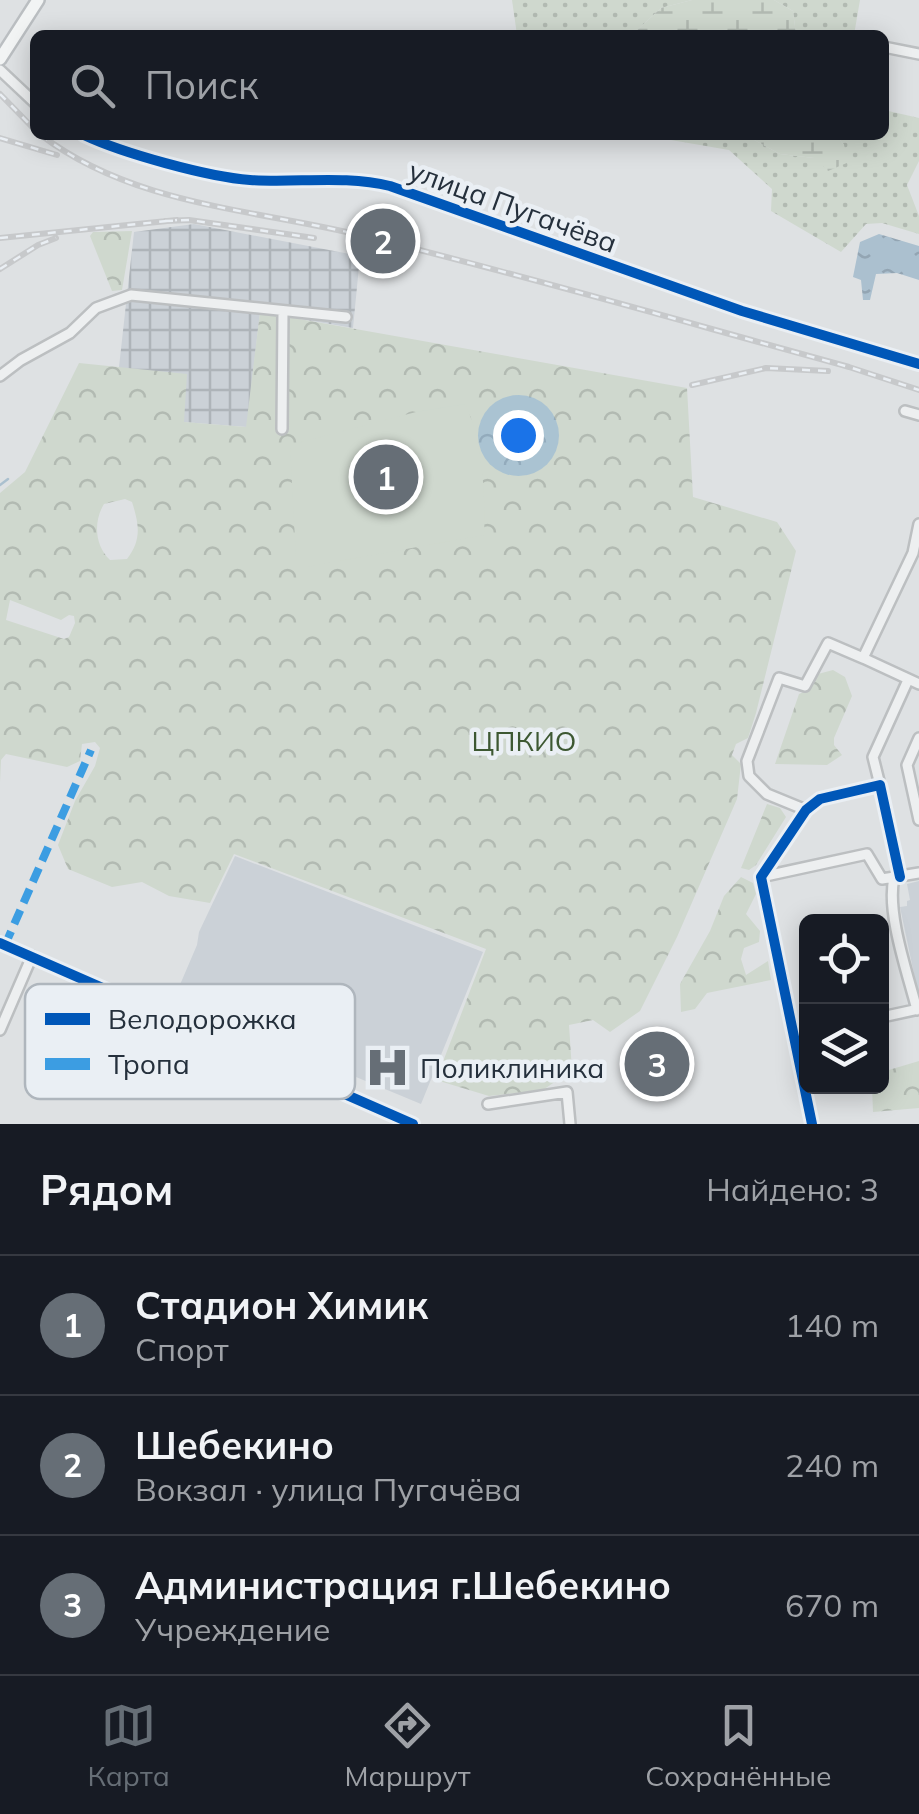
<!DOCTYPE html>
<html lang="ru">
<head>
<meta charset="utf-8">
<style>
  body { margin:0; font-family:Mulish,sans-serif; background:#242831; color:#f1f3f6 }
  .controls { position:absolute; right:30px; bottom:30px; display:grid; overflow:hidden; border-radius:15px; box-shadow:0 5px 25px #0003 }
  .controls button { width:90px; height:90px; display:grid; place-items:center; padding:0; border:0; border-bottom:2px solid #363941; background:#171b24; color:#f1f3f6; font:50px sans-serif }
  .you { position:absolute; left:518px; top:435px; width:35px; height:35px; margin:-25px; border:8px solid #fff; border-radius:50%; background:#1a73e8; box-shadow:0 0 0 15px #1a73e833 }
  .badge { display:grid; place-items:center; width:65px; height:65px; border-radius:50%; background:#666e76; color:#fff; font-size:32px; font-weight:700 }
  .pin { position:absolute; translate:-50% -50%; border:5px solid #fff; box-shadow:0 2px 10px #0006 }
  .list { margin:0; padding:0; list-style:none }
  h2 { display:flex; justify-content:space-between; align-items:center; height:130px; margin:0; padding:0 40px; font-size:42px }
  h2 small { font-size:32px; font-weight:400; color:#9ea1a6 }
  .list li { display:grid; grid-template-columns:65px 1fr auto; gap:30px; align-items:center; box-sizing:border-box; height:140px; padding:0 40px; border-top:2px solid #363941 }
  .list b { display:block; font-size:38px; white-space:nowrap }
  .list p { margin:0; font-size:32px; white-space:nowrap; color:#9ea1a6 }
  .list em { font-size:32px; font-style:normal; color:#9ea1a6 }
  .icon { flex:none; width:55px; height:55px; fill:none; stroke:currentColor; stroke-width:2; stroke-linecap:round; stroke-linejoin:round }
  .map { position:relative; flex:none; width:919px; height:1124px; overflow:hidden }
  .search { position:absolute; background:#171b24; box-shadow:0 5px 25px #0003; left:30px; right:30px; top:30px; height:110px; display:flex; align-items:center; gap:25px; box-sizing:border-box; padding:0 35px; border-radius:15px; color:#9ea1a6; font-size:38px }
  .sheet { height:550px; background:#171b24 }
  nav { display:flex; justify-content:space-around; align-items:center; box-sizing:border-box; height:140px; border-top:2px solid #363941; background:#171b24; font-size:28px; color:#9ea1a6 }
  nav a { display:grid; justify-items:center; gap:5px }
  nav .on { color:#666e76 }
  .map>svg:first-child { display:block }
  .built { fill:#cbd1d7 }
  .industrial { fill:url(#industrial-grid) }
  .grass { fill:url(#grass-dots) }
  .forest { fill:url(#forest-crowns); fill-rule:evenodd }
  .wetland { fill:url(#wetland-marsh) }
  .garden { fill:#cfd8ce }
  .water { fill:url(#water-ripples) }
  .lines { fill:none; stroke-linecap:round; stroke-linejoin:round }
  .stream { stroke:#abc0cf; stroke-width:2.5 }
  .minor-casing { stroke:#bcbfc1; stroke-width:14 }
  .major-casing { stroke:#babec1; stroke-width:16 }
  .minor { stroke:#edeff0; stroke-width:9 }
  .major { stroke:#f2f4f4; stroke-width:11 }
  .rail-casing { stroke:#c7c9cb; stroke-width:6 }
  .rail { stroke:#eaeff4; stroke-width:2.5; stroke-dasharray:8; stroke-linecap:butt }
  .quiet { stroke:#3c9de2; stroke-width:8; stroke-dasharray:15 8; stroke-linecap:butt }
  .cycleway-casing { stroke:#eaeff4; stroke-width:16 }
  .cycleway { stroke:#0057b8; stroke-width:10 }
  .labels { text-anchor:middle; dominant-baseline:central; stroke-width:9; stroke-linejoin:round; paint-order:stroke }
  .street-label { font-size:28px; fill:#25303c; stroke:#eaeff4 }
  .park-label { font-size:28px; fill:#3d5832; stroke:#eaeff4 }
  .poi-label { font-size:28px; fill:#25303c; stroke:#eaeff4; text-anchor:start }
  .key { fill:#eaeff4; stroke:#afb6bd; stroke-width:2.5 }
  .key-label { font-size:28px; fill:#25303c }
</style>
</head>
<body>
<div class="map">
<svg width="919" height="1124" viewBox="0 0 919 1124">
  <defs>
    <pattern id="industrial-grid" width="8" height="8" patternUnits="userSpaceOnUse" patternTransform="scale(2.5)"><rect width="8" height="8" fill="#cbd1d7"/><path d="M0 4h8M4 0v8" fill="none" stroke="#aeb4b9"/></pattern>
    <pattern id="grass-dots" width="8" height="8" patternUnits="userSpaceOnUse" patternTransform="scale(2.5)"><rect width="8" height="8" fill="#cfd8ce"/><path d="M2 2h.1M6 6h.1" fill="none" stroke="#b2bab2" stroke-width="1.8" stroke-linecap="round"/></pattern>
    <pattern id="forest-crowns" width="20" height="18" patternUnits="userSpaceOnUse" patternTransform="scale(2.5)"><rect width="20" height="18" fill="#cfd8ce"/><path d="M2 6a3 3 0 1 1 6 0M12 15a3 3 0 1 1 6 0" fill="none" stroke="#b2bab2"/></pattern>
    <pattern id="wetland-marsh" width="20" height="14" patternUnits="userSpaceOnUse" patternTransform="scale(2.5)"><rect width="20" height="14" fill="#cfd8ce"/><path d="M1 5h8M5 5V1M11 12h8M15 12V8" fill="none" stroke="#b2bab2"/></pattern>
    <pattern id="water-ripples" width="26" height="14" patternUnits="userSpaceOnUse" patternTransform="scale(2.5)"><rect width="26" height="14" fill="#abc0cf"/><path d="M2 4q2-2 4 0t4 0M15 11q2-2 4 0t4 0" fill="none" stroke="#93a5b3"/></pattern>
  </defs>
  <rect width="100%" height="100%" fill="#dee1e3"/>
  <path class="built" d="M235,856L483,952L421,1104L291,1050L176,994L197,945L199,932Z
    M919,881V993H918L900,907L907,906V901L910,900L907,884Z"/>
  <path class="industrial" d="M194,224L360,256L353,328L260,312L247,427L183,422L119,367L134,232Z"/>
  <path class="grass" d="M512,0H692L661,8L632,35H517Z
    M774,0H860L854,35H796L793,11Z
    M884,110L919,118V161L907,185L919,216V234L882,223L866,224L841,252L771,211L772,189L729,150L642,135H745L780,154L814,158L844,145L836,135H884Z"/>
  <path class="forest" d="M132,231L122,290L112,291L90,236L93,232Z
    M260,312L687,388L693,497L777,522L796,551L756,713L748,738L736,744L732,755L741,764L737,799L677,937L640,1011L610,1032L593,1020L569,1025L572,1070L543,1090L489,1096L436,1080L486,949L234,854L210,903L169,896L142,882L112,887L68,869L58,845L75,801L95,766L100,748L95,742L82,744L80,761L67,767L6,754L1,760L0,783V493L25,472L79,363L187,374L184,422L246,427ZM125,499L132,502C139,524 142,540 127,559L110,560C95,546 93,522 104,504ZM10,600L61,620L69,615L74,616L75,623L69,637L64,639L6,620Z
    M833,670L845,677L852,696L834,738V745L842,755L827,765L775,764L799,694L808,690L818,674Z
    M767,804L780,808L786,817L756,865L749,870L741,868Z
    M741,877L753,883L756,894L746,914L760,931L759,942L744,948L741,959L746,975L768,961L771,980L707,993L695,1009L681,1012L680,984L710,931L724,896Z
    M919,1061V1108L873,1112L872,1087L882,1086V1072Z"/>
  <path class="wetland" d="M692,0H774L793,11L796,35H632L661,8Z
    M745,135H836L844,145L849,162L828,171L814,158L780,154Z"/>
  <path class="garden" d="M465,404C482,436 486,499 484,535L306,567L296,558L290,445L416,412Z"/>
  <path class="water" d="M879,234L919,246V280L897,273L876,274L870,300H863L861,280L853,277L860,242Z"/>
  <g class="lines">
    <path class="stream" d="M0,485L8,479"/>
    <defs>
      <path id="minor" d="M884,47L919,54
        M0,70L35,103
        M84,135C122,153 208,177 250,180C297,183 345,175 390,186L742,311L919,364
        M0,376L21,360L70,333L96,308L131,295L346,317
        M905,411L919,415
        M282,429L283,311
        M863,658L919,684
        M919,738L907,765L919,820
        M880,785L873,757L908,680
        M806,810L767,794L749,776L747,761L779,678L805,686L828,643L863,658L913,553L919,524
        M761,877L867,854L882,879L919,873
        M894,878C886,913 908,974 917,1010
        M0,943L413,1124
        M882,1017L919,1009
        M0,1030L32,956
        M488,1104L567,1092L570,1124
        M812,1124L761,877L806,810L820,799L880,785L900,877"/>
      <path id="major" d="M0,59L38,0"/>
    </defs>
    <use href="#minor" class="minor-casing"/>
    <use href="#major" class="major-casing"/>
    <use href="#minor" class="minor"/>
    <use href="#major" class="major"/>
    <defs>
      <path id="rail" d="M0,94L35,130
        M41,135C134,206 255,209 364,236C527,276 688,323 849,367L919,390
        M0,138L57,155
        M165,221L189,220L314,238
        M0,238L177,220
        M0,269L38,245L56,238
        M692,385L766,368L828,371"/>
    </defs>
    <use href="#rail" class="rail-casing"/>
    <use href="#rail" class="rail"/>
    <path class="quiet" d="M5,945L91,750"/>
    <defs>
      <path id="cycleway" d="M84,135C122,153 208,177 250,180C297,183 345,175 390,186L742,311L919,364
        M0,943L413,1124
        M812,1124L761,877L806,810L820,799L880,785L900,877"/>
    </defs>
    <use href="#cycleway" class="cycleway-casing"/>
    <use href="#cycleway" class="cycleway"/>
  </g>
  <defs>
    <symbol id="hospital-bare" viewBox="-9 -9 18 18"><path d="M-5-5h3v3.5h4V-5h3V5h-3V1.5h-4V5h-3Z" fill="#666e76" stroke="#eaeff4" stroke-width="2.5" paint-order="stroke"/></symbol>
  </defs>
  <g fill-rule="evenodd">
    <use href="#hospital-bare" x="356" y="1036" width="63" height="63"/>
  </g>
  <g class="labels">
    <g class="street-label">
      <text transform="translate(513 206) rotate(20)">улица Пугачёва</text>
    </g>
    <g class="park-label">
      <text x="524" y="740">ЦПКИО</text>
    </g>
    <g class="poi-label">
      <text x="420" y="1067">Поликлиника</text>
    </g>
  </g>
  <rect x="25" y="984" width="330" height="115" rx="15" class="key"/>
  <rect x="45" y="1013" width="45" height="12" fill="#0057b8"/>
  <rect x="45" y="1058" width="45" height="12" fill="#3c9de2"/>
  <g class="key-label">
    <text x="108" y="1029">Велодорожка</text>
    <text x="108" y="1074">Тропа</text>
  </g>
</svg>
<div class="controls">
<button><svg class="icon" aria-label="locate" viewBox="0 0 24 24"><circle cx="12" cy="12" r="6"/><path d="M12 2v4M12 18v4M2 12h4M18 12h4"/></svg></button>
<button><svg class="icon" aria-label="layers" viewBox="0 0 24 24"><path d="M12 4l9 5-9 5-9-5zM3 14l9 5 9-5"/></svg></button>
</div>
<div class="you"></div>
<div class="pin badge" style="left:386px;top:477px">1</div>
<div class="pin badge" style="left:383px;top:241px">2</div>
<div class="pin badge" style="left:657px;top:1064px">3</div>
<div class="search"><svg class="icon" aria-label="search" viewBox="0 0 24 24"><circle cx="10" cy="10" r="6"/><path d="M15 15l6 6"/></svg>Поиск</div>
</div>
<section class="sheet">
<h2>Рядом<small>Найдено: 3</small></h2>
<ul class="list">
<li><span class="badge">1</span><div><b>Стадион Химик</b><p>Спорт</p></div><em>140 m</em></li>
<li><span class="badge">2</span><div><b>Шебекино</b><p>Вокзал · улица Пугачёва</p></div><em>240 m</em></li>
<li><span class="badge">3</span><div><b>Администрация г.Шебекино</b><p>Учреждение</p></div><em>670 m</em></li>
</ul>
</section>
<nav>
<a class="on"><svg class="icon" aria-label="map" viewBox="0 0 24 24"><path d="M3 6l6-2 6 2 6-2v14l-6 2-6-2-6 2zM9 4v14M15 6v14"/></svg>Карта</a>
<a><svg class="icon" aria-label="directions" viewBox="0 0 24 24"><path d="M12 3l9 9-9 9-9-9zM9 14v-3h6M13 9l2 2-2 2"/></svg>Маршрут</a>
<a><svg class="icon" aria-label="saved" viewBox="0 0 24 24"><path d="M7 4h10v16l-5-4-5 4z"/></svg>Сохранённые</a>
</nav>
</body>
</html>
